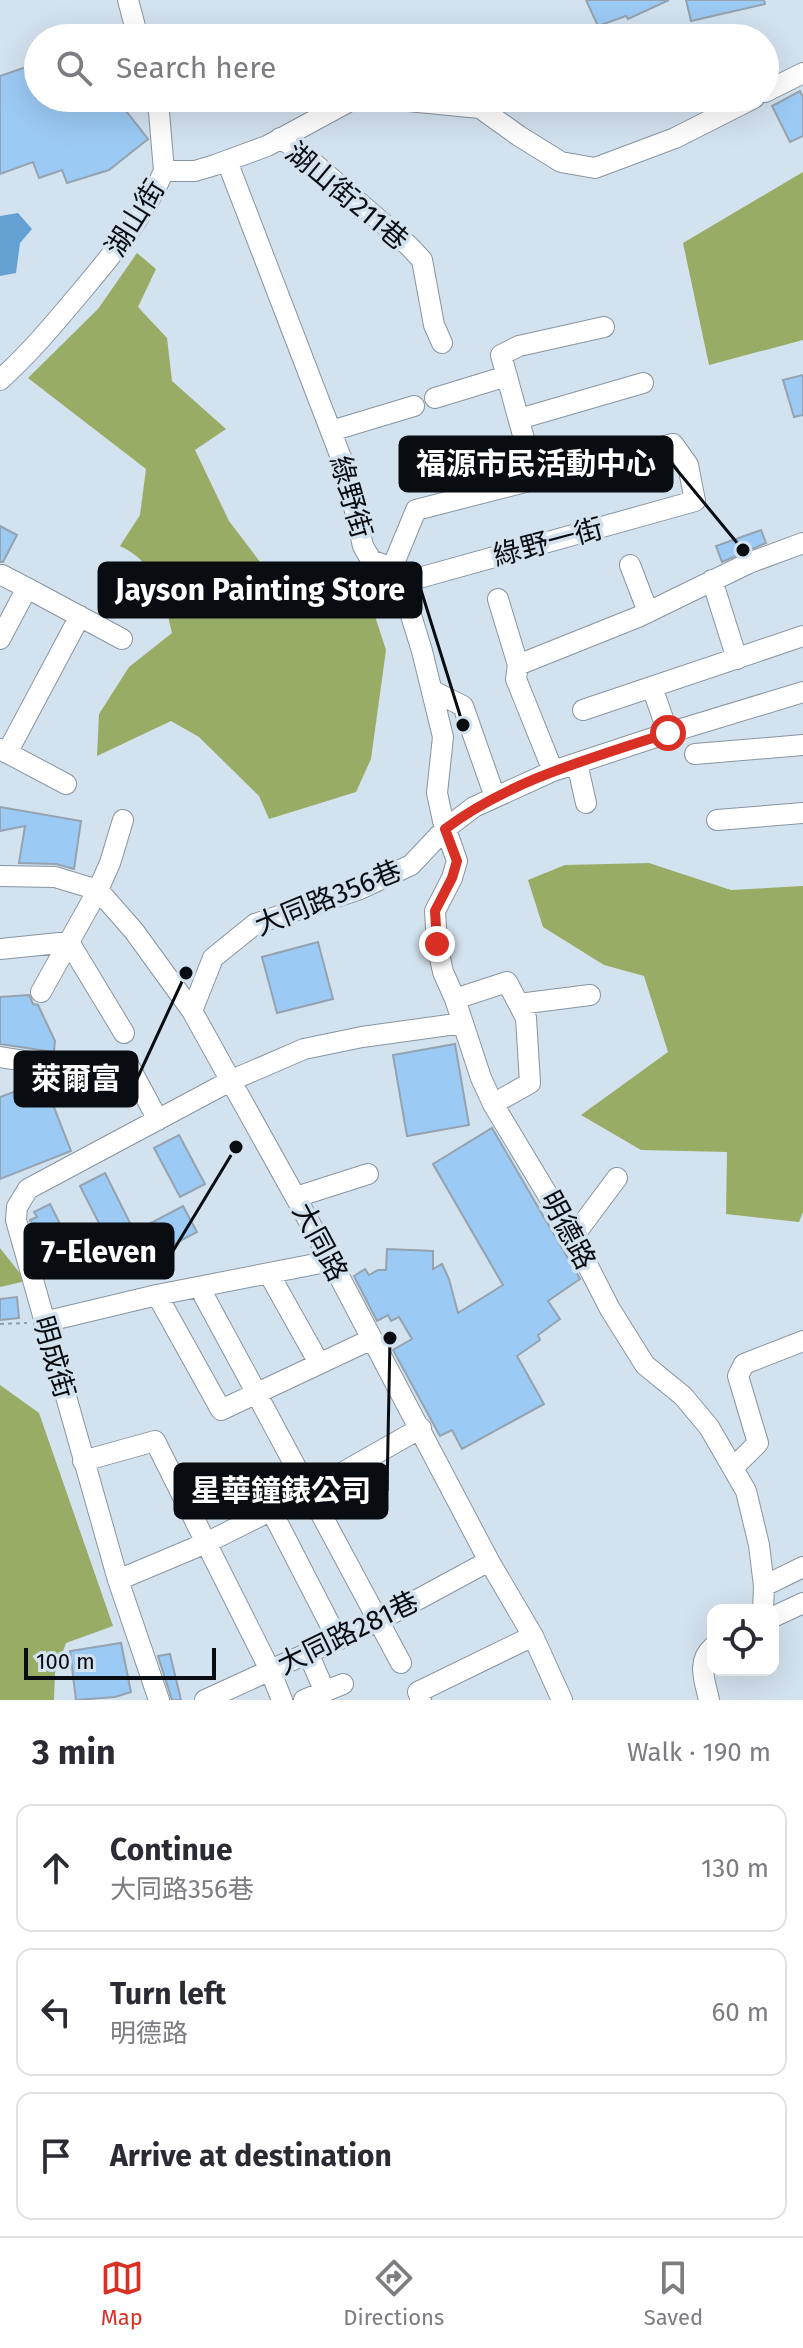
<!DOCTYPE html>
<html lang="en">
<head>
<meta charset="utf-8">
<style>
  body { margin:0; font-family:"Fira Sans","Noto Sans TC",sans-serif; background:#f7f7f7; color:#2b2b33 }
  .controls { position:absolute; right:24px; bottom:24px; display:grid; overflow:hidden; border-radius:16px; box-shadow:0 8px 32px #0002 }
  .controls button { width:72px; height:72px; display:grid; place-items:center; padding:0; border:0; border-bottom:2px solid #e1e1e2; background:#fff; color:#2b2b33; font:40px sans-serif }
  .scale { position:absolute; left:24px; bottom:20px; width:192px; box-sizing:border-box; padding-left:8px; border:4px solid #090d11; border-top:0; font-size:22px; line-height:28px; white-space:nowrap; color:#090d11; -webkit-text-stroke:6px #d3e2ef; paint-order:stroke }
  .stop { position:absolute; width:24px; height:24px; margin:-18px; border:6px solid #d93025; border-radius:50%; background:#fff }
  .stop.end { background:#d93025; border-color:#fff; box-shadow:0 2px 8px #0008 }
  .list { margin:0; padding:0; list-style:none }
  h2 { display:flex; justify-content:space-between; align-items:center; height:104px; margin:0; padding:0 32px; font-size:34px }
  h2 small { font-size:26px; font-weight:400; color:#7c7c81 }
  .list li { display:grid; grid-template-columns:52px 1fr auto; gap:24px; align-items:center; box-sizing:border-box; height:128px; margin:0 16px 16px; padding:0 16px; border:2px solid #e1e1e2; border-radius:16px }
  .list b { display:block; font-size:30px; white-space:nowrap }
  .list p { margin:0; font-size:26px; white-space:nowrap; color:#7c7c81 }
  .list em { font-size:26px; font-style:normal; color:#7c7c81 }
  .icon { flex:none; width:44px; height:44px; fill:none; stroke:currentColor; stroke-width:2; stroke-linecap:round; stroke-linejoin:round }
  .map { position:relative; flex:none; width:803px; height:1700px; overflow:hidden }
  .search { position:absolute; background:#fff; box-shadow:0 8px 32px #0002; left:24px; right:24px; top:24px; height:88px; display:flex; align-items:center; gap:20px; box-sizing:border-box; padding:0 28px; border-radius:44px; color:#7c7c81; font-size:30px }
  .sheet { height:536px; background:#fff }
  nav { display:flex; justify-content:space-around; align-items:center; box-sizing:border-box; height:112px; border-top:2px solid #e1e1e2; background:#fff; font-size:22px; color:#7c7c81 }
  nav a { display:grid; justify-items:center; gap:4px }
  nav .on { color:#d93025 }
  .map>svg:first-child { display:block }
  .forest { fill:#99ac65 }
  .water { fill:#65a0d3 }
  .building { fill:#9bcaf4; stroke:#95a2af; stroke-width:2 }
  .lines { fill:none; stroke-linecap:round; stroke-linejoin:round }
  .minor-casing { stroke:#8895a1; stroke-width:22 }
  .path { stroke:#919da7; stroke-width:2; stroke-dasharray:4 4; stroke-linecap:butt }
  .minor { stroke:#fff; stroke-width:20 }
  .route { stroke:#d93025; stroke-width:10 }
  .labels { text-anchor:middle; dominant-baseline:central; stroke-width:7; stroke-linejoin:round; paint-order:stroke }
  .street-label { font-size:28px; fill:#090d11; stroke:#d3e2ef }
  .leader { fill:none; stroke:#090d11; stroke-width:3 }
  .callout-dot { fill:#090d11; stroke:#d3e2ef; stroke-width:3 }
  .callout { fill:#090d11; stroke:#090d11; stroke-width:3 }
  .callout-label { font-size:30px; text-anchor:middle; font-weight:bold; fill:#fff }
</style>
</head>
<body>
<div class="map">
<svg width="803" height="1700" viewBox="0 0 803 1700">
  <rect width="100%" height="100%" fill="#d3e2ef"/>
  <path class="forest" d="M803,172V340L709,365L683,243Z
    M137,253L156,269L138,307L167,338L172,381L226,429L195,450L229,521L289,600L343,594L374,613L386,650L371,759L356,792L269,819L259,796L199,737L171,721L97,756L99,714L129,667L172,633C164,598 156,562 120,546L140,515L146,469L28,378L98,309Z
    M649,863L731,890L803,886V1212L799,1222L726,1214L727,1152L641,1150L581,1115L668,1052L644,976L604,965L543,927L528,880L565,865Z
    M0,1248L26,1281L0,1287Z
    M0,1385L39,1413L113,1626L66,1643L55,1673L54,1700H0Z"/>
  <path class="water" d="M18,213L32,229L20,243L16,273L0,276V216Z"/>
  <path class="building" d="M586,0H669L628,19L626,16L598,26Z
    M686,0H764L765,4L691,21Z
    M26,67L36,98H116L148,139L109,170L67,183L62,170L39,178L33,162L0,174V76Z
    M800,91L803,97V136L790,142L772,106Z
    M694,98H725L701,110Z
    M803,375V415L794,417L783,380Z
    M0,526L17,535L3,562H0Z
    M761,530L766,543L722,562L716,546Z
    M0,807L81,821L74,869L56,864L19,863L25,826L0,831Z
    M318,942L333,999L277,1013L262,957Z
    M29,995L33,1004L38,1005L55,1041L54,1052L0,1044V997Z
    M455,1044L469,1125L407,1136L393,1055Z
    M98,1076L102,1086L87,1092L85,1088L52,1102L71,1151L0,1179V1097L43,1081L45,1084L61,1077Z
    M492,1128L580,1279L548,1301L560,1319L538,1335L540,1340L517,1356L544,1404L462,1449L452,1430L440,1436L393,1350L412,1339L399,1317L391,1321L388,1315L377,1321L354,1276L365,1269L369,1275L378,1270H386L387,1249L433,1251V1269L442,1264L449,1279L458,1313L503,1285L433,1164Z
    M179,1135L205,1184L180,1197L154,1148Z
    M105,1173L138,1239L113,1251L80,1186Z
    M50,1204L67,1238L42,1251L30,1220L37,1217L34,1212Z
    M183,1206L197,1232L163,1250L149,1224Z
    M17,1297L19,1318L0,1320V1299Z
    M121,1643L131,1692L115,1697L76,1700L70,1651Z
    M170,1654L181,1700H172L158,1656Z"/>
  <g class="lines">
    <defs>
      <path id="minor" d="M128,0L138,38
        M765,92L803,73
        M155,98L159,112L164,171
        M280,138L300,151L409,246L422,260L434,325L442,343
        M227,161L345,468L363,546L371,560L392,568L401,583L422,651L443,737L437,793L443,821L457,861L452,878L435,911L437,944L443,972L455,999L481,1078L493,1104L573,1237L610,1309L645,1365L683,1396L709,1427L746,1491L759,1545L764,1586L763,1610
        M0,380C30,353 54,324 80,293C112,255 143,218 164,171H195L215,165L267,146L350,101H408L480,108L519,136L561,162L595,168L675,138L754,98
        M435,398L507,376
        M519,419L643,383
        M331,431L414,406
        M535,479L501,355L519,346L604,327
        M630,565L648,612
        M392,568L416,510L673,444L688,465L695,501L401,583
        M712,580L737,659
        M27,588L122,639
        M498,599L518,665
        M0,639L27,588L2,575
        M652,687L668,733
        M433,691L463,706L495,797
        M583,710L803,636
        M0,749L66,784
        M7,753L80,616
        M695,754L803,745
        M577,763L586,803
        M553,771L516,679L518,665L638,617L749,563L803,543
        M717,820L803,813
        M0,876L55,877L98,890L134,931L192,1011L331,1261L489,1561L533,1636L562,1700
        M0,949L69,942L124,1033
        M41,992L98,890L110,863L123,820
        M455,999L507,982L526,1018L530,1083L493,1104
        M519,1004L590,995
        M192,1011L213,958L255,924L360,889L411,865L445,829L474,807L553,771L668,733L803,692
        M0,1057L50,1065L110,1062L130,1068L158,1120
        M296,1197L368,1174
        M573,1237L617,1178
        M273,1281L319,1363
        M157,1295L221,1410L372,1339
        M204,1296L256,1392
        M44,1322L157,1295L331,1261
        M262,1404L401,1663
        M83,1461L155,1441L270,1670L282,1700
        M733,1468L758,1443L738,1376L744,1364L803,1341
        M271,1510L338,1640
        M118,1580L206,1543L310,1491L421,1428
        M764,1586L803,1567
        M773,1617L803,1603
        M308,1653L325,1692
        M159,1700L118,1580L16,1220L17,1207L28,1189L232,1080L304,1049L362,1037L463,1023
        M205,1700L378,1621L489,1561
        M304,1700L343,1684
        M421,1700L418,1692L533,1636
        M709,1700C705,1681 696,1662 713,1647"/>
    </defs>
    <use href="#minor" class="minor-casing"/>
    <path class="path" d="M0,1324L27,1323"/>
    <use href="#minor" class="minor"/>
  </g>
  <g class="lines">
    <path class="route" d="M437,944L435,911L452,878L457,861L445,829C510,780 592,758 668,733"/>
  </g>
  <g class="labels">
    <g class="street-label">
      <text transform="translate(347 196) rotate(40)">湖山街211巷</text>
      <text transform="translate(135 218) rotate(-58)">湖山街</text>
      <text transform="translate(351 497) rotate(74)">綠野街</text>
      <text transform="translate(548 542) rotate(-15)">綠野一街</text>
      <text transform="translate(328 898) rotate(-22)">大同路356巷</text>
      <text transform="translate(568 1230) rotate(62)">明德路</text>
      <text transform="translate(320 1242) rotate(62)">大同路</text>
      <text transform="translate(54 1357) rotate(74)">明成街</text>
      <text transform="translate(348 1633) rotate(-26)">大同路281巷</text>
    </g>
  </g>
  <path class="leader" d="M743 550L672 464M463 725L421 590M186 973L137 1079M236 1147L173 1251M390 1338L387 1491"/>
  <g class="callout-dot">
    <circle cx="743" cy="550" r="8"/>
    <circle cx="463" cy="725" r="8"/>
    <circle cx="186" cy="973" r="8"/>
    <circle cx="236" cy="1147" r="8"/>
    <circle cx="390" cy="1338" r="8"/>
  </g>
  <g class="callout">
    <rect x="400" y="437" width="272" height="54" rx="8"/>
    <rect x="99" y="563" width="322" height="54" rx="8"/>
    <rect x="15" y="1052" width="122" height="54" rx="8"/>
    <rect x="25" y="1224" width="148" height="54" rx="8"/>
    <rect x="175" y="1464" width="212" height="54" rx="8"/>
  </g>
  <g class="callout-label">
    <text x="536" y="474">福源市民活動中心</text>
    <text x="260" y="600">Jayson Painting Store</text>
    <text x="76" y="1089">萊爾富</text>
    <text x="99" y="1262">7-Eleven</text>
    <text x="281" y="1501">星華鐘錶公司</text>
  </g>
</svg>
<div class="controls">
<button><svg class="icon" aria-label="locate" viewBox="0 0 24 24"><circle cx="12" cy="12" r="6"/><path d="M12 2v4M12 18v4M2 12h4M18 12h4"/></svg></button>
</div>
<div class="scale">100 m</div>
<div class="stop" style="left:668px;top:733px"></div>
<div class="stop end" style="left:437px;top:944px"></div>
<div class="search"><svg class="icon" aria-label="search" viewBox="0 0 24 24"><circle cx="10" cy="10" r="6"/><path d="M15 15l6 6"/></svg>Search here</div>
</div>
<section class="sheet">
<h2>3 min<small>Walk · 190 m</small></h2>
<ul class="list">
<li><svg class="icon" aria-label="ahead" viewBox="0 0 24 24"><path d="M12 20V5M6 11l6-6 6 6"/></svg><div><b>Continue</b><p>大同路356巷</p></div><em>130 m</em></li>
<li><svg class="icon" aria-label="left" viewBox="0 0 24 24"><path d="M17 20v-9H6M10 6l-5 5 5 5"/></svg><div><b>Turn left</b><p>明德路</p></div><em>60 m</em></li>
<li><svg class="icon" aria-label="arrive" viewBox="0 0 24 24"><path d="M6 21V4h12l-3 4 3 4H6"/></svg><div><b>Arrive at destination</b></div></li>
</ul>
</section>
<nav>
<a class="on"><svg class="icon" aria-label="map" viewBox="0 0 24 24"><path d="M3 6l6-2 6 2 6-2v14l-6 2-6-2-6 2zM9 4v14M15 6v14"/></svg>Map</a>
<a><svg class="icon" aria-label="directions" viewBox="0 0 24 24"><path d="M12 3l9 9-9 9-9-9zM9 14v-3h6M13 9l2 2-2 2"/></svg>Directions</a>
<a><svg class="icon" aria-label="saved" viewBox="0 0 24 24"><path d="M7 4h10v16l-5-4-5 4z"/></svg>Saved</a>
</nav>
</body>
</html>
